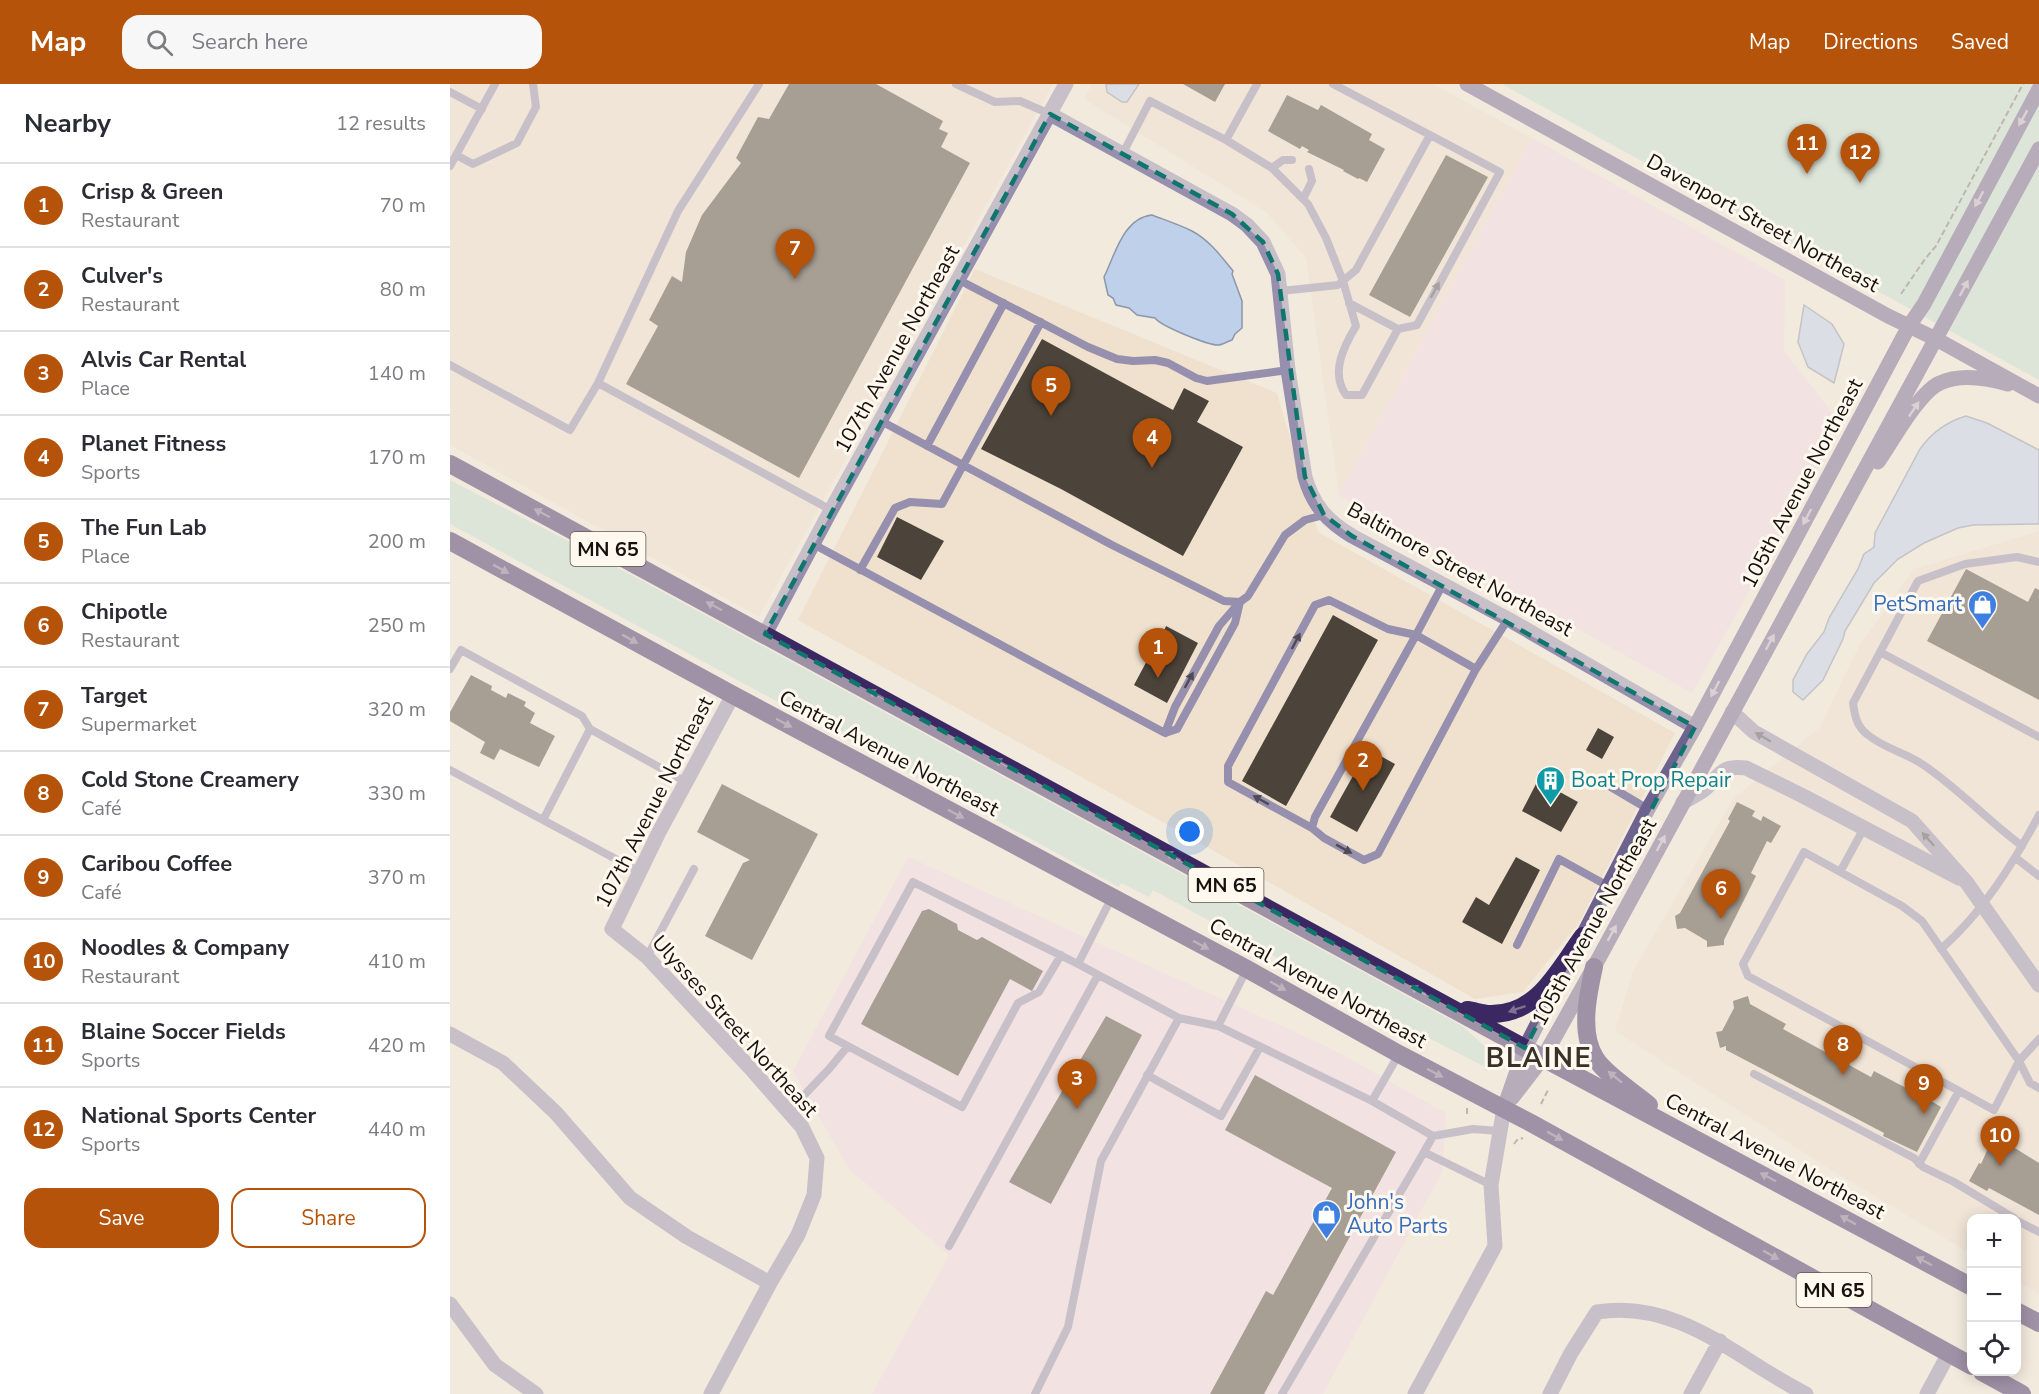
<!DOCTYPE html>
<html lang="en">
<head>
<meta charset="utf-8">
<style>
  body { margin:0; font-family:"Nunito Sans",sans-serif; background:#f7f7f7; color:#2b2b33 }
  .controls { position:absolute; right:18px; bottom:18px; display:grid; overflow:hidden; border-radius:12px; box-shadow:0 3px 15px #0003 }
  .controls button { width:54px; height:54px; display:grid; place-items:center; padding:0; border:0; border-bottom:2px solid #e1e1e2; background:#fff; color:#2b2b33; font:30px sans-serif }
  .you { position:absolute; left:740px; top:748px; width:21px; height:21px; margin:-15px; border:4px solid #fff; border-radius:50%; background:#1a73e8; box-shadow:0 0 0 9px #1a73e833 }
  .badge { display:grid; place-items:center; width:39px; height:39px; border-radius:50%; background:#b45309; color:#fff; font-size:20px; font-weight:700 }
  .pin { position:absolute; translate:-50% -50px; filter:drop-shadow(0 2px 3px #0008) }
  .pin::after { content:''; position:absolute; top:32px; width:21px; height:18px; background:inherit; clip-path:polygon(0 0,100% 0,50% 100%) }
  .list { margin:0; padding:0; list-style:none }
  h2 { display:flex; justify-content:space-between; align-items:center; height:78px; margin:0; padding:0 24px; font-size:26px }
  h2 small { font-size:20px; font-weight:400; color:#7c7c81 }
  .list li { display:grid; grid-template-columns:39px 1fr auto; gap:18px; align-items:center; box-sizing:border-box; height:84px; padding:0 24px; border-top:2px solid #e1e1e2 }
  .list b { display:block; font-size:22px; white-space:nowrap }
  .list p { margin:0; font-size:20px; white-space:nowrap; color:#7c7c81 }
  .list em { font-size:20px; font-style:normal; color:#7c7c81 }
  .actions { display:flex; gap:12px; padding:18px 24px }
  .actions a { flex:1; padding:14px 0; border:2px solid #b45309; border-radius:18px; text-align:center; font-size:21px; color:#b45309 }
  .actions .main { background:#b45309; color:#fff }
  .icon { flex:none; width:33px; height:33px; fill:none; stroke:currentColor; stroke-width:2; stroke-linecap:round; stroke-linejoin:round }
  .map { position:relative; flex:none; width:1589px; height:1310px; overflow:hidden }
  header { display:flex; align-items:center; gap:36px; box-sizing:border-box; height:84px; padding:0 30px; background:#b45309; color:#fff }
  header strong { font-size:28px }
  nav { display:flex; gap:33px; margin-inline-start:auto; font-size:21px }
  .search { width:420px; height:54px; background:#f7f7f7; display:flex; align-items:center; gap:15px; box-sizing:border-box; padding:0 21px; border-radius:18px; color:#7c7c81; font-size:22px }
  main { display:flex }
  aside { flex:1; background:#fff }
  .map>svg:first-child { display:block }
  .built { fill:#efe1ce }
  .industrial { fill:#f1dae6 }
  .green { fill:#c3e0d2 }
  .water { fill:#bfd0eb; stroke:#8c97a9; stroke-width:1.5 }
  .building { fill:#4c443a }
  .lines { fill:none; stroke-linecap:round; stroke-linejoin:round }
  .path { stroke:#7f7971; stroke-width:2; stroke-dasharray:6 3; stroke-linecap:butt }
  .lane { stroke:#968fad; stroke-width:8 }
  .street { stroke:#968fad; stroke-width:15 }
  .secondary { stroke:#6e628e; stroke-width:15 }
  .highway { stroke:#3b2762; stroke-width:18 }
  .oneway { fill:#beb4c3 }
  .oneway2 { fill:#4f4a56 }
  .oneway3 { fill:#807093 }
  .marked { fill:none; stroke:#0f766e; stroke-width:4.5; stroke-dasharray:12 8; stroke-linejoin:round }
  .labels { text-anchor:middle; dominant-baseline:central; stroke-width:6; stroke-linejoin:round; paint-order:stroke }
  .shield { fill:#fff8ee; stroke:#5b5751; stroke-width:1.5 }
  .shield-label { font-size:20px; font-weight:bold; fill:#15120e }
  .street-label { font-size:21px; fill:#15120e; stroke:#fff8ee }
  .shop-label { font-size:21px; fill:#366cbe; stroke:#fff8ee; text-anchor:end }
  .culture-label { font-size:21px; fill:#0d838f; stroke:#fff8ee; text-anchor:start }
  .district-label { font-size:27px; font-weight:bold; letter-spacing:1.5px; fill:#393229; stroke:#fff8ee }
</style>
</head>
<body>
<header>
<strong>Map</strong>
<div class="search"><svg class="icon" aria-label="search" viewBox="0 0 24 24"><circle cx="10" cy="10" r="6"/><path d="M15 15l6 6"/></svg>Search here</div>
<nav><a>Map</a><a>Directions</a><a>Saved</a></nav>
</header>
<main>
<aside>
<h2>Nearby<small>12 results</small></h2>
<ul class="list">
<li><span class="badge">1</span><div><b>Crisp &amp; Green</b><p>Restaurant</p></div><em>70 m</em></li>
<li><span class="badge">2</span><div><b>Culver's</b><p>Restaurant</p></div><em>80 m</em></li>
<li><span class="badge">3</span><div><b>Alvis Car Rental</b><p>Place</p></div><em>140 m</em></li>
<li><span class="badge">4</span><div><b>Planet Fitness</b><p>Sports</p></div><em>170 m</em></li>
<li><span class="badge">5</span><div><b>The Fun Lab</b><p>Place</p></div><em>200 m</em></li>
<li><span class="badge">6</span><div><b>Chipotle</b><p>Restaurant</p></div><em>250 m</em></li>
<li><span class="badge">7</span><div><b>Target</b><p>Supermarket</p></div><em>320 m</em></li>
<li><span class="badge">8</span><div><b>Cold Stone Creamery</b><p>Café</p></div><em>330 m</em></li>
<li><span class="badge">9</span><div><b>Caribou Coffee</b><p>Café</p></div><em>370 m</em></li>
<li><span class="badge">10</span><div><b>Noodles &amp; Company</b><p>Restaurant</p></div><em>410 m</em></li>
<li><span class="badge">11</span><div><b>Blaine Soccer Fields</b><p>Sports</p></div><em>420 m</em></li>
<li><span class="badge">12</span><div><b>National Sports Center</b><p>Sports</p></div><em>440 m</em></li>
</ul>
<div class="actions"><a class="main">Save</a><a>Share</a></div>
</aside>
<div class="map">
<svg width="1589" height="1310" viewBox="0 0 1589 1310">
  <rect width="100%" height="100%" fill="#f3eade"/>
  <path class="built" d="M0,0H603L309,533L0,361Z
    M642,0H983L1082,54L889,411L856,174L816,128L634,15Z
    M525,185L827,309L868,448L1225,649L1129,839L1073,908L1025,915L718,741L348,536Z
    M1589,447V1210L1567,1197L1566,1134H1522L1521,1170L1373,1081L1165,947L1183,887L1283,715L1370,643L1409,562L1464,485Z"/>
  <path class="industrial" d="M1082,54L1335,196L1334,267L1392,341L1242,609L889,411Z
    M458,773L880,964L996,1029L992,1088L873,1310H422L499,1171L399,1085L343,987Z"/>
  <path class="green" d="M1052,0H1589V296Z
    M0,396L141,469L1012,942L1038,965L1041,976L1035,983L880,903L703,806L699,813L671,799L669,803L0,440Z"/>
  <path class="water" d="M656,0H689L677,18H672L657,8Z
    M702,131C715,136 730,141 742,147C759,156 771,172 783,187L782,190L792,217V244L785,250L782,256C778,257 772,261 768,261C757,261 711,242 705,234L687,231L679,224L666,221L663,214L658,211L654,193C665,171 673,134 702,131Z
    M1354,221L1382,240L1394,260L1384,299L1358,283L1348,258Z
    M1516,332L1537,339L1589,366V440L1523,441L1508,444L1474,459L1448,475L1424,499L1395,547L1393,555L1373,596L1353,616L1343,608V596L1357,570L1374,548L1379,534L1408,485L1414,470L1424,463L1425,449L1470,365C1482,348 1496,338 1516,332Z"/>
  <path class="building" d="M339,0H426L493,37L489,45L498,49L491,63L520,79L349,394L176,300L208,242L199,236L222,192L232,198L236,168L252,131L291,79L286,74L308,33L319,35Z
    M733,0H775L765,18Z
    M837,11L868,26L871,21L922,50L919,56L935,65L917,98L909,94L908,95L893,87L894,86L857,68L859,66L852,62L850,65L818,47Z
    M996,71L1038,93L960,233L919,211Z
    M592,255L723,326L734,304L759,317L747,338L793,363L733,472L611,405L531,365Z
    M447,433L494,457L471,496L427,473Z
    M1516,485L1578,518L1585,504L1589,506V616L1477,557Z
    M883,531L928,556L836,722L792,697Z
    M716,542L748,559L717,619L684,601L708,556L710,557Z
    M21,591L42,602L41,606L56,614L58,609L76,618L74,622L85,629L80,639L105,652L89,683L50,665L44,676L30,669L35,658L0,637V628Z
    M1148,644L1164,653L1152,675L1136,666Z
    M918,665L945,680L907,748L880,733Z
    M1088,696L1128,718L1111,748L1072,727Z
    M272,700L368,750L302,876L255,852L293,779L300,776L247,748Z
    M1287,718L1305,727L1302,732L1311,737L1313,732L1331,742L1321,759L1317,757L1301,789L1306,792L1274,856V861L1257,863V857L1235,844L1227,845L1225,832L1230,829L1280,737L1278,735Z
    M1066,773L1090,786L1052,860L1012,838L1026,813L1039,821Z
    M479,825L507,840L508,846L527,856L532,853L593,887L582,907L560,895L508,992L411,940L472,827Z
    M1298,912L1300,920L1336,940L1333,945L1421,993L1424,987L1458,1005L1461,1000L1480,1011L1478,1015L1491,1023L1467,1068L1433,1052L1434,1049L1276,966V962L1270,964L1266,948L1272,947L1284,924L1283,917Z
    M656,932L692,951L601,1120L559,1098Z
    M805,991L946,1068L814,1310H760L816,1207L823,1211L882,1104L775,1046Z
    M1546,1047L1563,1056L1560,1061L1589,1079V1131L1539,1104L1537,1107L1519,1097L1529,1079L1531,1080Z"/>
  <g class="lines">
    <path class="path" d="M1451,210L1475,175L1486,162L1573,0
      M1036,986L1043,976
      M1091,1020L1099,1004
      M1017,1024V1030
      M1064,1060L1067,1056L1073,1054"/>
    <path class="lane" d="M506,0L545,18L570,17L600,30
      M0,8L32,25
      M776,56L822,84L858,120L876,154L893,197L906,242C894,262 880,289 896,311H912L948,245
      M673,69L700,17L776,56L807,0
      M6,71L23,80L67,59L86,23L83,0
      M0,82L45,0
      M822,84L833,76H842
      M853,115L862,97L859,85
      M509,196L638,263L667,275L683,277L705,276L718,279L746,294L757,297L838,286
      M831,207L888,201L906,186L980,51L883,0
      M899,219L948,245L967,241L1050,88L980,51
      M0,281L120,346L148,299L381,426
      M148,299L228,127L309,0
      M431,337L662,461L774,517L790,518L798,512L835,451L855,436L874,431
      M477,362L554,219
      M363,460L715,649L727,645L785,539L790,518
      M410,486L445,424L460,418L492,420L591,238
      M993,500L966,551L1026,585L1058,535
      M1430,568L1589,653
      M0,585L11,566L132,632L140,645
      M715,649L725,623L769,542L788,520
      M0,686L93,736
      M1149,696L1198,725
      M862,744L865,733L966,551L938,545L879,516L865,521L778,682V698L862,744L874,754L914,776L928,770L1026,585
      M1572,762C1537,736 1508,704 1472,680C1455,669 1434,664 1418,651C1407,643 1405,633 1403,619L1468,497L1515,480L1567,473L1589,478
      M1566,774L1589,792
      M190,788L93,736L140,645L236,698
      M1390,788L1414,744
      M1067,861L1109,775L1158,802
      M1491,865C1533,828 1563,780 1589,731
      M611,871L589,908L568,919L512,1023L379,952L463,798L628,880L729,934L768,942L922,1017L983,1052L974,1068L1041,1101
      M197,873L244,785
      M628,880L662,813
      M768,942L797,885
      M1589,955L1569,977L1544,1026L1298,892L1293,880L1354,768L1452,822L1472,837L1569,977L1580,999L1589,1004
      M1304,990L1464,1074L1473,1083L1504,1098L1564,1134
      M697,991L771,1032L810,963
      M922,1017L949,970
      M339,1027L379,985L398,962
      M983,1052L1023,1045L1049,1047
      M1469,1080L1509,1007
      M1566,1136L1589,1148
      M499,1162L648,891
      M585,1310L618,1243L651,1077L729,934
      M832,1310L974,1068"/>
    <path class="street" d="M600,30L782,130L797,141L813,158L828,190L838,286L855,393C863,421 877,437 902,452L1058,535L1245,643
      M315,550L381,426L616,0
      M1282,628L1304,648L1462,737L1517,799L1589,901
      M1233,718C1240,714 1249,710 1255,705C1271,691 1270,681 1296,684L1353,712L1509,794
      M0,950L53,979L106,1029L180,1114L237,1153L320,1199
      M0,1220L45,1281L86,1310
      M261,1310L320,1199L348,1151L364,1111L367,1074L352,1043L303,987L197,873L162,845L209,748L283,611
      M965,1310L1045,1162L1041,1101L1054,1024
      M1100,1310L1121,1269L1147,1228C1230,1215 1288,1276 1356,1310
      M1241,1310L1270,1257
      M1477,1310L1499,1269"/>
    <path class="secondary" d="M1017,0L1438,232L1486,255L1589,312
      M1428,378C1442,358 1469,308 1490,299C1511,289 1537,294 1558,300
      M1128,861L1198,725L1245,643L1459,242L1474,220L1589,5
      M1062,1014L1093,974L1144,883L1589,65
      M1054,1024L1075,964L1113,890"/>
    <path class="highway" d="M0,380L1093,974L1522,1203
      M0,457L283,611L797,885L949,970L1081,1039L1522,1282
      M1144,883C1138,910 1129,950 1146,975C1155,990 1185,1009 1199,1021
      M1017,926C1025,927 1033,930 1040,930C1088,931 1108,886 1133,852
      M1566,1227L1589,1239
      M1532,1288L1572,1310"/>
  </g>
  <defs><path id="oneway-solid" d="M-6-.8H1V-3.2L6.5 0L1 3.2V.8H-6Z" transform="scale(1.5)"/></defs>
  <g class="oneway">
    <use href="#oneway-solid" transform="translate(1573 34) rotate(119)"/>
    <use href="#oneway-solid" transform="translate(1529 115) rotate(119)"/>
    <use href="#oneway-solid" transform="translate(1514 204) rotate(-62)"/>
    <use href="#oneway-solid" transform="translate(1464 325) rotate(-56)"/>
    <use href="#oneway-solid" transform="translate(1357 433) rotate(118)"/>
    <use href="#oneway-solid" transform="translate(1320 558) rotate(-62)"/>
    <use href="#oneway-solid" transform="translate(1265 605) rotate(118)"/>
    <use href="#oneway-solid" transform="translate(1211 759) rotate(-62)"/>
    <use href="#oneway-solid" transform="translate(1162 849) rotate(-61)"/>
  </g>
  <g class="oneway2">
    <use href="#oneway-solid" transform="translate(985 206) rotate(-61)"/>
    <use href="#oneway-solid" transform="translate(846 557) rotate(-62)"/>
    <use href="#oneway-solid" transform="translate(739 596) rotate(-62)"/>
    <use href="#oneway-solid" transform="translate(1313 653) rotate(-150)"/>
    <use href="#oneway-solid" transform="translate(811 716) rotate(-151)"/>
    <use href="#oneway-solid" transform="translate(1478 755) rotate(-132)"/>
    <use href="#oneway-solid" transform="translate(894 765) rotate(29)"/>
  </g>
  <g class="oneway3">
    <use href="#oneway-solid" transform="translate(92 429) rotate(-152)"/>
    <use href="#oneway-solid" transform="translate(51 485) rotate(29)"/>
    <use href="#oneway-solid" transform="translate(264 522) rotate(-152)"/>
    <use href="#oneway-solid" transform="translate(180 555) rotate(29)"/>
    <use href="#oneway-solid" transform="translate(426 610) rotate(-151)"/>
    <use href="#oneway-solid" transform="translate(334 639) rotate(28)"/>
    <use href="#oneway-solid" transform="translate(552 679) rotate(-151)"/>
    <use href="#oneway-solid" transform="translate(506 730) rotate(28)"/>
    <use href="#oneway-solid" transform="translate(723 772) rotate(-151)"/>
    <use href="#oneway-solid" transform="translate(751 861) rotate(28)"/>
    <use href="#oneway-solid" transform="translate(828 902) rotate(29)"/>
    <use href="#oneway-solid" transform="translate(968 906) rotate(-151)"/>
    <use href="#oneway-solid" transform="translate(1067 925) rotate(161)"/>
    <use href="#oneway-solid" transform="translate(985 989) rotate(28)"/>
    <use href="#oneway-solid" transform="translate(1165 993) rotate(-141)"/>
    <use href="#oneway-solid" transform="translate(1105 1052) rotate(29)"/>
    <use href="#oneway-solid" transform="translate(1318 1093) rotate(-152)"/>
    <use href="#oneway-solid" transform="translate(1398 1136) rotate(-151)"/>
    <use href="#oneway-solid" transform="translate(1321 1171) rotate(29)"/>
    <use href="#oneway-solid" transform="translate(1474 1177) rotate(-152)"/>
  </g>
  <path d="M0 0H1589V1310H0ZM600,30L782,130L813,158L828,190L855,393L874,431L902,452L1245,643L1075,964L315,550Z" fill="#f3eade" fill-opacity=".55" fill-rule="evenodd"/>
  <path class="marked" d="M600,30L782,130L813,158L828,190L855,393L874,431L902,452L1245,643L1075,964L315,550Z"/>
  <defs>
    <symbol id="shop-pin" viewBox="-11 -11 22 30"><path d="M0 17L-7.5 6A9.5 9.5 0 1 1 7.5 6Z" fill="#3f7fe0" stroke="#fff8ee"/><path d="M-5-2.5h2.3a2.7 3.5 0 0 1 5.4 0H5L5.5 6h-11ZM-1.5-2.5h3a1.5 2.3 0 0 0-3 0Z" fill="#fff"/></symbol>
    <symbol id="building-pin" viewBox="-11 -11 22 30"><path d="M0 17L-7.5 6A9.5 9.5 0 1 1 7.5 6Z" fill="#0f9aa8" stroke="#fff8ee"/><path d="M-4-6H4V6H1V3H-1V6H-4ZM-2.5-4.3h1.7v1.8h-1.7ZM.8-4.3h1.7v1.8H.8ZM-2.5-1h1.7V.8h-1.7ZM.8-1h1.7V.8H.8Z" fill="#fff"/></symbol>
  </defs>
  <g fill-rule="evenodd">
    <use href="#shop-pin" x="1516" y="504" width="33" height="45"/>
    <use href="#building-pin" x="1084" y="680" width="33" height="45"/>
    <use href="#shop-pin" x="860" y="1114" width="33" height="45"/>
  </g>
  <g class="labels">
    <g class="shield">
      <rect x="120.5" y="448" width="75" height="34" rx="4.5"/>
      <rect x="738.5" y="784" width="75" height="34" rx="4.5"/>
      <rect x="1346.5" y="1189" width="75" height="34" rx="4.5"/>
    </g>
    <g class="shield-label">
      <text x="158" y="465">MN 65</text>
      <text x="776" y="801">MN 65</text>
      <text x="1384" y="1206">MN 65</text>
    </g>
    <g class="street-label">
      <text transform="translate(1313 139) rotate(29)">Davenport Street Northeast</text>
      <text transform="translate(447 265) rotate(-61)">107th Avenue Northeast</text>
      <text transform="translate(1352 399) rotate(-62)">105th Avenue Northeast</text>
      <text transform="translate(1010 485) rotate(29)">Baltimore Street Northeast</text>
      <text transform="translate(439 669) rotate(28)">Central Avenue Northeast</text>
      <text transform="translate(204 718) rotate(-63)">107th Avenue Northeast</text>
      <text transform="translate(1144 838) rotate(-61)">105th Avenue Northeast</text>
      <text transform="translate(868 899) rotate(29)">Central Avenue Northeast</text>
      <text transform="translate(285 942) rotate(48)">Ulysses Street Northeast</text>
      <text transform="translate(1325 1072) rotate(28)">Central Avenue Northeast</text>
    </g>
    <g class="shop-label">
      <text x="1512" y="520">PetSmart</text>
      <text x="897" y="1118" text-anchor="start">John's<tspan x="897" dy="24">Auto Parts</tspan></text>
    </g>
    <g class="culture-label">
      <text x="1121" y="696">Boat Prop Repair</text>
    </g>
    <g class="district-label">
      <text x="1089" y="974">BLAINE</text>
    </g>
  </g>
</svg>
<div class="controls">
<button>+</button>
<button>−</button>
<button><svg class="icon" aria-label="locate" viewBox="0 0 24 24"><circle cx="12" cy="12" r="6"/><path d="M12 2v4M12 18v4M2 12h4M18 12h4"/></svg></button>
</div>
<div class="you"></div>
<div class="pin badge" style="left:708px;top:594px">1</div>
<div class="pin badge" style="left:913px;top:707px">2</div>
<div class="pin badge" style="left:627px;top:1025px">3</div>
<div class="pin badge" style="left:702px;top:384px">4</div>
<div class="pin badge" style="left:601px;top:332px">5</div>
<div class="pin badge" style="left:1271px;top:835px">6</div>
<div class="pin badge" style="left:345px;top:195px">7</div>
<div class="pin badge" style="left:1393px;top:991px">8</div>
<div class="pin badge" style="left:1474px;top:1030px">9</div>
<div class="pin badge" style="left:1550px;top:1082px">10</div>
<div class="pin badge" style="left:1357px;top:90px">11</div>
<div class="pin badge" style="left:1410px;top:99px">12</div>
</div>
</main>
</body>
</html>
